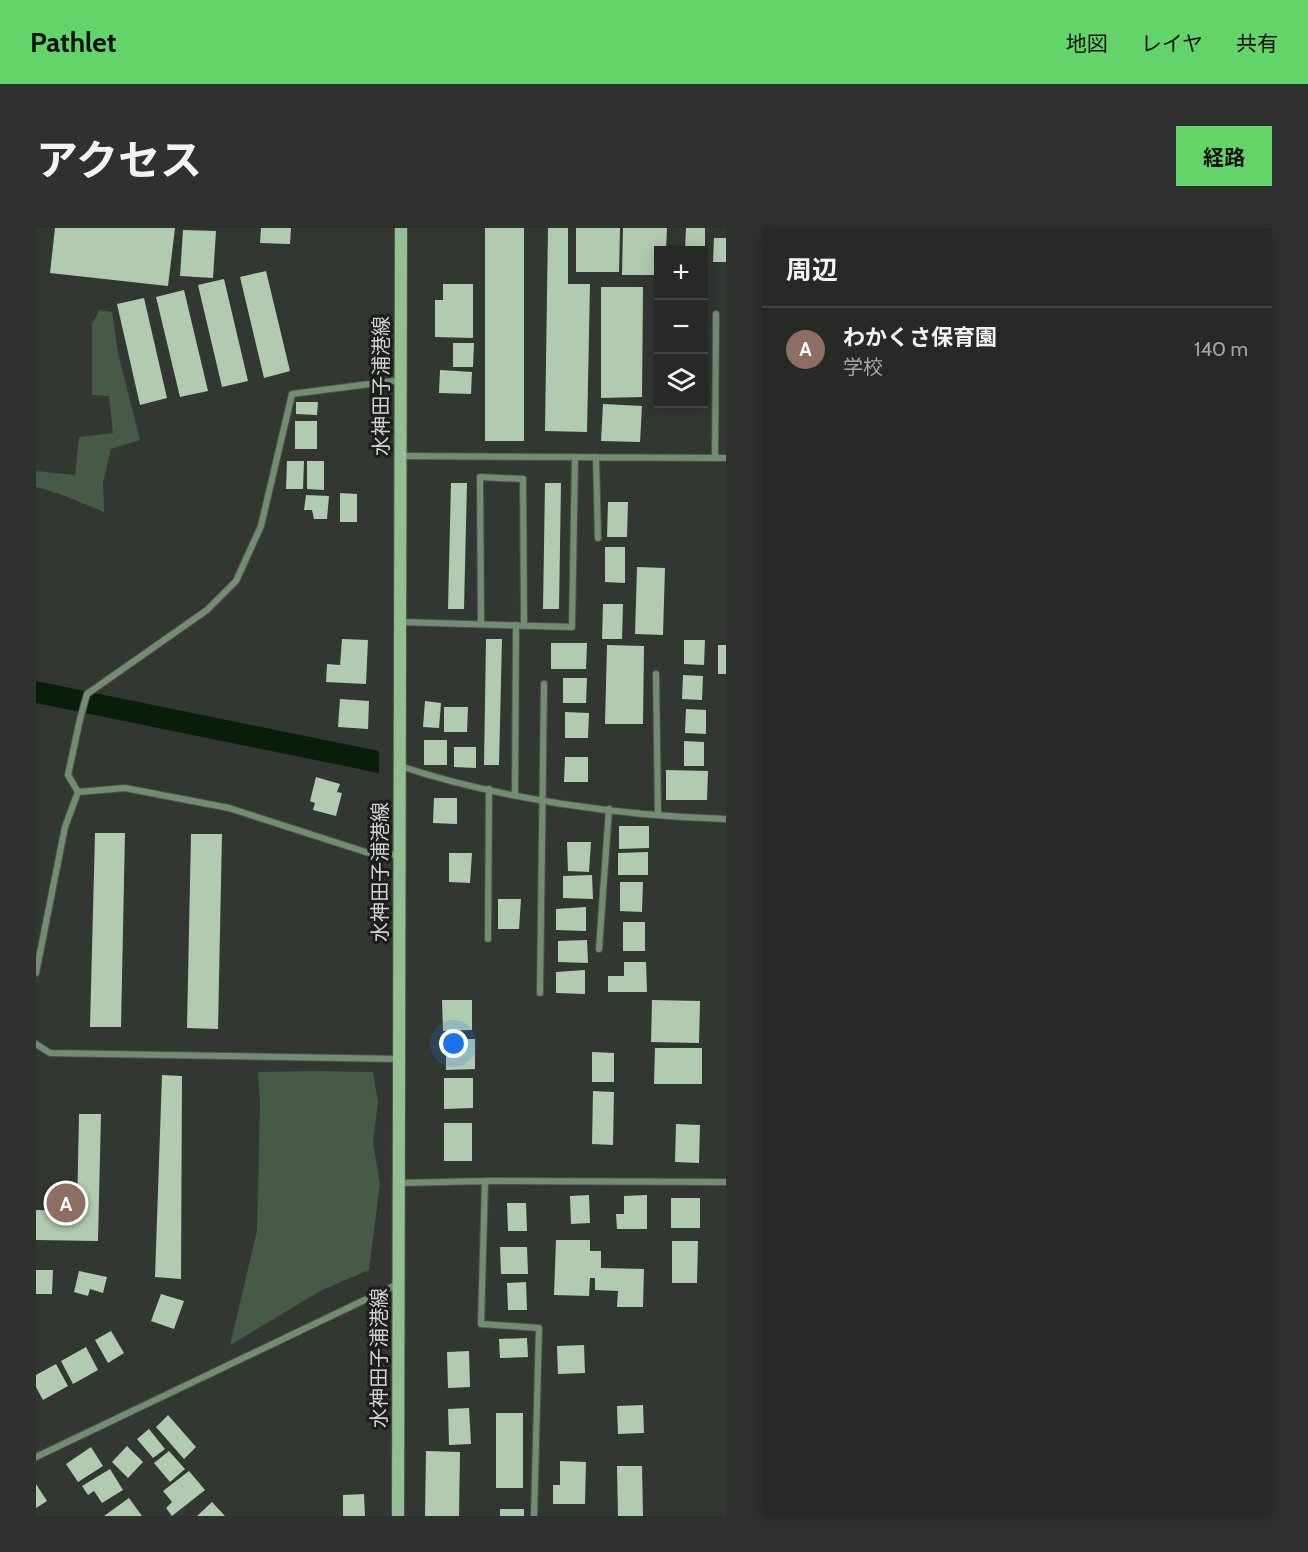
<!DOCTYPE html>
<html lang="ja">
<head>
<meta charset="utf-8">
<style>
  body { margin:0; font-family:Cabin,"Noto Sans JP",sans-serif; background:#2e312e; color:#f1f3f6 }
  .controls { position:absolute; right:18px; top:18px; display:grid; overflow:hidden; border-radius:0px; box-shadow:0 3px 15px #0003 }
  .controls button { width:54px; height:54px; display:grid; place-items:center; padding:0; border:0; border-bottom:2px solid #424543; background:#262926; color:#f1f3f6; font:30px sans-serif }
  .you { position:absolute; left:418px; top:816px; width:21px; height:21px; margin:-15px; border:4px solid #fff; border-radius:50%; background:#1a73e8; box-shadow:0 0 0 9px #1a73e833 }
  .badge { display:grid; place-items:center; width:39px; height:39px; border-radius:50%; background:#62d469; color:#fff; font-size:20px; font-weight:700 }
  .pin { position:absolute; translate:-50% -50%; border:3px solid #fff; box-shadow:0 2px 6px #0006 }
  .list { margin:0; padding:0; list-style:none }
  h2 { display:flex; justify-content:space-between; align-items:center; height:78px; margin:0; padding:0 24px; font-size:26px }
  h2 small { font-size:20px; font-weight:400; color:#a4a6a7 }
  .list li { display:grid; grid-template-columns:39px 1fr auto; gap:18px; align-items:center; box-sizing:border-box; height:84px; padding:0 24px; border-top:2px solid #424543 }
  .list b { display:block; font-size:22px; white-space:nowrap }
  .list p { margin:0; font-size:20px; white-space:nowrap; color:#a4a6a7 }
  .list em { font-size:20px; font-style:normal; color:#a4a6a7 }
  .icon { flex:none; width:33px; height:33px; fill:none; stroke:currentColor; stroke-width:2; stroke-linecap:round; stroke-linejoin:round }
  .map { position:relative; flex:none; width:690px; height:1288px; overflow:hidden; border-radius:0px }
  header { display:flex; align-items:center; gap:36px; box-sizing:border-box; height:84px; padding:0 30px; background:#62d469; color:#111 }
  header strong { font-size:28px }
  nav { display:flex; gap:33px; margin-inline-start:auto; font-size:21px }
  .intro { display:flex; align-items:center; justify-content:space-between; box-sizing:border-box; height:144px; padding:0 36px }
  h1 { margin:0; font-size:42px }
  .button { padding:15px 27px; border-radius:0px; background:#62d469; color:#111; font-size:21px; font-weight:700 }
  main { display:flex; gap:36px; padding:0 36px }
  aside { flex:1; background:#262926; border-radius:0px; box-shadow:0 3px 15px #0003 }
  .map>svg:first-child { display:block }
  .green { fill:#475a47 }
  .water { fill:#091e0a }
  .building { fill:#b1cbb1 }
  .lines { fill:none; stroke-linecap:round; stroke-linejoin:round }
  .street-casing { stroke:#4e534e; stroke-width:8 }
  .secondary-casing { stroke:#4e534e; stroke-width:14 }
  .street { stroke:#738d73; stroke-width:6 }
  .secondary { stroke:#96be95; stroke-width:12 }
  .labels { text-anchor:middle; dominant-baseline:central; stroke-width:6; stroke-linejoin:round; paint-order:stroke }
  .street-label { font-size:20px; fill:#d0d3cf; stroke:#1b1e1b }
</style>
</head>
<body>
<header>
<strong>Pathlet</strong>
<nav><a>地図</a><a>レイヤ</a><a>共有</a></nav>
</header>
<div class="intro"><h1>アクセス</h1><a class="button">経路</a></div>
<main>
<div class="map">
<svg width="690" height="1288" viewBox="0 0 690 1288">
  <rect width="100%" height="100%" fill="#323732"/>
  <path class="green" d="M63,82L76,84L82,125L104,212L75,221L67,255L68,284L24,266L0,259V243L39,247L43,209L77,205L73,168L56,167V96Z
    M279,843L337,844L342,874L337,914L344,956L333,1042L286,1062L194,1117L221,1003L224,874L222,844Z"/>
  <path class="water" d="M0,453L343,523V545L0,475Z"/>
  <path class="building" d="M19,0H139L132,58L14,45Z
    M225,0H255L254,16L224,15Z
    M449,0H488V213H449Z
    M512,0H532V56H554L551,204L509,203Z
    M540,0H584L583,44H540Z
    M587,0H631L630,22H622V47H586Z
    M650,0H669V22H649Z
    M147,2L180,3L177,50L144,48Z
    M678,10H690V34H677Z
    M230,43L254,143L228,150L204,49Z
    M188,51L212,153L186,159L162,57Z
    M407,56H437V110L399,109V72H407Z
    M565,59H607L606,169L565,170Z
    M148,62L172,163L144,169L120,69Z
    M108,70L131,170L104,177L81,76Z
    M417,115H438L437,139H417Z
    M404,142L436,144L435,166L403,165Z
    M260,174H282L281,187L260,186Z
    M567,176L606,178L604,214L565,213Z
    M259,193H281V221H259Z
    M251,233H268L267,261H250Z
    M271,233H288V262L271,261Z
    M415,255H431L428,381H412Z
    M509,255H525L523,381H507Z
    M304,265L321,266V294H304Z
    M270,267L293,268L291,291H278L276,282H268Z
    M572,274H592L591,309H571Z
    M569,319H589V355L569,354Z
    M601,339L629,340L627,407L599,406Z
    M567,376H587L586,411H566Z
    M306,411L332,412L330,456L290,454L291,436L304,437Z
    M450,411H466L463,537H448Z
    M648,412H669L668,437L648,436Z
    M515,415H551L550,441H515Z
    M571,417L608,418L607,496H569Z
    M682,417H690V446H682Z
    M647,447L667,448L666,472L646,471Z
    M527,450H551L550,475H527Z
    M304,471L333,473L332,501L302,499Z
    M389,473L405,475L403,500L387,499Z
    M408,479H432L431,504H408Z
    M650,481L670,482V506L649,505Z
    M529,484L553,485L552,510H529Z
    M388,512H411V537H388Z
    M648,513L668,514V538H648Z
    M418,519H440V540L418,539Z
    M529,529H552V554H528Z
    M630,542L672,543L671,572H630Z
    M280,549L304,556L301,564L306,565L300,588L277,582L279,575L274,573Z
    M398,570H421V596L397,595Z
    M583,598H613V620L583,621Z
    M59,605H89L85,799H54Z
    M155,606H186L182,801L151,800Z
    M531,614H555L553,644L532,643Z
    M612,624V647H582V625Z
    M413,625H436L434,655L413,654Z
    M556,647L557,671L527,670V648Z
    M584,654H607L606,684L584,683Z
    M462,671H485L483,701H462Z
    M550,679V703L520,702V681Z
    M587,694H609V723H587Z
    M551,712L552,735L522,734V713Z
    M588,734H610L611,764H572V748H588Z
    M549,742V766L520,765V744Z
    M406,772H436V802L407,803Z
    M616,772L664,773L663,815L615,814Z
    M410,811H439V841L410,842Z
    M619,820H666V856H618Z
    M556,824L578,825V854H556Z
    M126,847L146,848L145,1051L119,1049Z
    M408,850H437V880L408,881Z
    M557,863L578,864L577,917L556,916Z
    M43,886H65L62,1013L0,1012V982L41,983Z
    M408,895H436V933H408Z
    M640,896L664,897L663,935L639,934Z
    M553,967L554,995L535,996L534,968Z
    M611,967V1001H581L580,986H588V968Z
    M635,970H664V1000H635Z
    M471,975H490L491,1003H472Z
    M520,1012H554V1023H565V1040L608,1041L607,1079H581L582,1063L559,1062V1050H554L553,1068L518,1067Z
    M636,1013H662L661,1055H636Z
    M464,1019H491L492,1046H465Z
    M0,1042H17L16,1066H0Z
    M43,1043L71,1049L67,1065L54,1061L52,1068L38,1064Z
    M490,1054L491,1082H472L471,1055Z
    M125,1066L148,1073L138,1101L115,1093Z
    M75,1103L88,1125L72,1135L59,1112Z
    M491,1110L492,1129L464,1130L463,1111Z
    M548,1117L549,1145L522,1146L521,1118Z
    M50,1119L62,1142L37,1156L25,1133Z
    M433,1123L434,1159L412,1160L411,1124Z
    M20,1136L32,1158L7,1172L0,1159V1147Z
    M607,1177L608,1205L582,1206L581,1178Z
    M433,1180L435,1216L413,1217L412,1181Z
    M460,1185H487V1260H460Z
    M132,1187L160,1219L148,1231L120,1199Z
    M113,1201L129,1221L117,1230L101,1211Z
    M91,1218L107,1234L92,1250L76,1234Z
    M55,1219L67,1238L42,1254L30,1236Z
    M133,1223L149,1241L134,1254L118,1235Z
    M390,1223L424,1224L423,1288H389Z
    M524,1233L550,1234L549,1276H517V1257H524Z
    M581,1238H606L607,1288H582Z
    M74,1241L87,1262L66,1275L58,1263L52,1267L46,1258Z
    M153,1243L169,1262L136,1288L130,1280L136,1274L127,1263Z
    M0,1256L11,1273L0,1280Z
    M328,1266L329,1288H307V1267Z
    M93,1270L106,1288H68Z
    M176,1274L189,1288H161Z
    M464,1281H488V1288H464Z"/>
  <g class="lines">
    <defs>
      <path id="street" d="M365,228L690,230
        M560,229L562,310
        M679,230L680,86
        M364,394L536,399L539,229
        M445,396L444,249L487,251L488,397
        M620,446L622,586
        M364,538C463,571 586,588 690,591
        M42,564L32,547L44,491L51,466L171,382L200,353L225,298L256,166L365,152
        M479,566L480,397
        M452,711L453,561
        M563,721L573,581
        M0,745L29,599L42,564L89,560L193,580L342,628L363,626
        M504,765L508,456
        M0,816L14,825L363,831
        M449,953L445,1096L503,1100L498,1288
        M363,955L449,953L690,954
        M0,1229L362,1056"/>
      <path id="secondary" d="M362,1288L365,0"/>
    </defs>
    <use href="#street" class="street-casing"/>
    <use href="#secondary" class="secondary-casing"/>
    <use href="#street" class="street"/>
    <use href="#secondary" class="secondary"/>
  </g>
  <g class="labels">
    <g class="street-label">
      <text transform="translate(345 158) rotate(-90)">水神田子浦港線</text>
      <text transform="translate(344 644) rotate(-90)">水神田子浦港線</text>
      <text transform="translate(343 1130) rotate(-90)">水神田子浦港線</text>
    </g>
  </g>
</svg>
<div class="controls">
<button>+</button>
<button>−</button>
<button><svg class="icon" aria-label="layers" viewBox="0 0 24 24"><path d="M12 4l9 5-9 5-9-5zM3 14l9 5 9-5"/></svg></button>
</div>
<div class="you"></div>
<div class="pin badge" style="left:30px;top:975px;background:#8d6e63">A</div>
</div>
<aside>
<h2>周辺<small></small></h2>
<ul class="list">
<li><span class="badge" style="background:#8d6e63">A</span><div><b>わかくさ保育園</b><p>学校</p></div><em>140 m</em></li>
</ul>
</aside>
</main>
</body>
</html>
